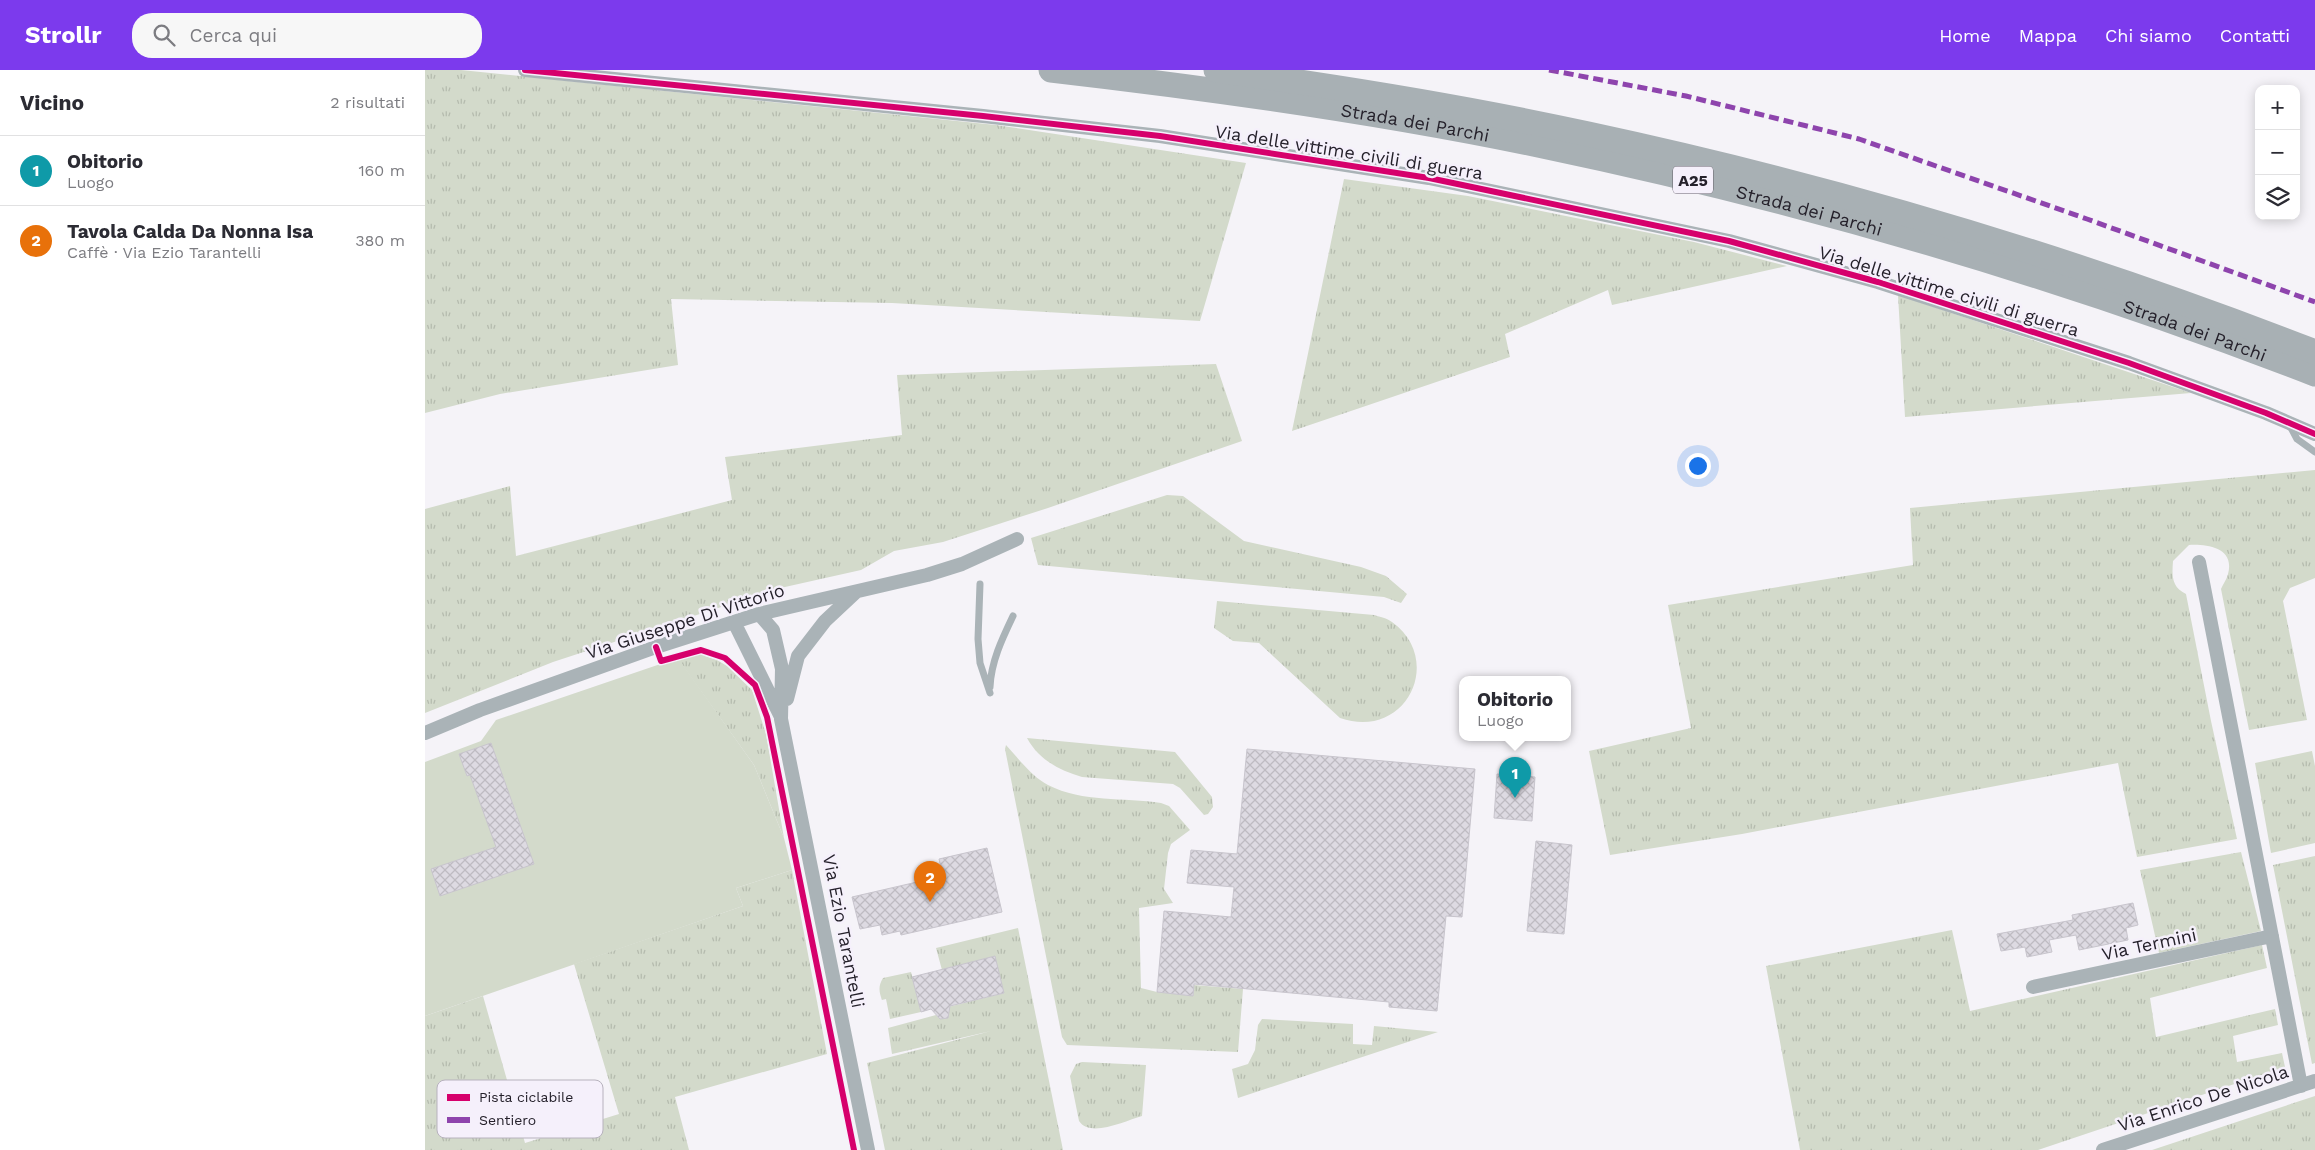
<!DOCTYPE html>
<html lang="it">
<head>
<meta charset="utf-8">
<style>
  body { margin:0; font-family:"Work Sans",sans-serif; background:#f7f7f7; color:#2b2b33 }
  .controls { position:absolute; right:15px; top:15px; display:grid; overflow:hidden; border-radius:10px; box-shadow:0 2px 12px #0003 }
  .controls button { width:45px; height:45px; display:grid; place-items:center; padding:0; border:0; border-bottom:1px solid #e1e1e2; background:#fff; color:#2b2b33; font:25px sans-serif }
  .you { position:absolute; left:1272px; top:395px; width:18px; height:18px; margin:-12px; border:4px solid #fff; border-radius:50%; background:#1a73e8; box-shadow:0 0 0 8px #1a73e833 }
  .badge { display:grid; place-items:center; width:32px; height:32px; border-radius:50%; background:#7c3aed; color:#fff; font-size:16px; font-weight:700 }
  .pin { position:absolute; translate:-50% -41px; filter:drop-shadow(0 1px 2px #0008) }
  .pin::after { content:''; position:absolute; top:26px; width:18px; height:15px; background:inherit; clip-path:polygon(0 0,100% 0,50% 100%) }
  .popup { position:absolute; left:1034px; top:606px; width:112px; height:65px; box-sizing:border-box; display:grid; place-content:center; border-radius:10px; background:#fff; filter:drop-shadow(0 1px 4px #0005); font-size:16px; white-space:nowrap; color:#7c7c81 }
  .popup b { font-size:19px; color:#2b2b33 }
  .popup::after { content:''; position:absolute; left:50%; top:100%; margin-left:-10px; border:10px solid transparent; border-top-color:#fff }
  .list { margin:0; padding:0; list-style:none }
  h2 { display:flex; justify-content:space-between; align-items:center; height:65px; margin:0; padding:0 20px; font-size:21px }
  h2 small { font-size:16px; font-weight:400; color:#7c7c81 }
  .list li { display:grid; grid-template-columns:32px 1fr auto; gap:15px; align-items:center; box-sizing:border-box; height:70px; padding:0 20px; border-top:1px solid #e1e1e2 }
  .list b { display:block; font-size:19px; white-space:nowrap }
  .list p { margin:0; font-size:16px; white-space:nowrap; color:#7c7c81 }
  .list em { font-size:16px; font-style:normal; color:#7c7c81 }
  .icon { flex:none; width:28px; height:28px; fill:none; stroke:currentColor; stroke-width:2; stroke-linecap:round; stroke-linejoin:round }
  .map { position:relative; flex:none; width:1890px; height:1080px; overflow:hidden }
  header { display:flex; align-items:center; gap:30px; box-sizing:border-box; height:70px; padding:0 25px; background:#7c3aed; color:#fff }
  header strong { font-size:24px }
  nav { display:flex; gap:28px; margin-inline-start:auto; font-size:18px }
  .search { width:350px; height:45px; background:#f7f7f7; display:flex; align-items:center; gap:12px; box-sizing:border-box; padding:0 18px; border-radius:20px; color:#7c7c81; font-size:19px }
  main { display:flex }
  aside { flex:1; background:#fff }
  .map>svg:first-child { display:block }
  .grass { fill:url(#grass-tufts) }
  .pitch { fill:#d3dacb }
  .building { fill:url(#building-cross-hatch); stroke:#c8c5cd }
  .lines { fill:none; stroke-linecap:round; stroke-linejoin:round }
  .service { stroke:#aab3b7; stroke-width:7 }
  .minor { stroke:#aab3b7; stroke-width:14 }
  .motorway { stroke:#a8b0b4; stroke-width:25 }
  .quiet { stroke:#8e44ad; stroke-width:5; stroke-dasharray:10 5; stroke-linecap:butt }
  .cycleway-casing { stroke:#f5f0fb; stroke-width:9 }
  .cycleway { stroke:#d6006c; stroke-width:6 }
  .labels { text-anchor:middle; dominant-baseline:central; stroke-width:5; stroke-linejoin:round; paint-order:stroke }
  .shield { fill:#f5f0fb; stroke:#635f69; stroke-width:1 }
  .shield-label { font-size:16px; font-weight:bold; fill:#25212b }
  .street-label { font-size:18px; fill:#25212b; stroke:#f5f0fb }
  .key { fill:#f5f0fb; stroke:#b7b2bd; stroke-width:1 }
  .key-label { font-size:14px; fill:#25212b }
</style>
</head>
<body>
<header>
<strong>Strollr</strong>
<div class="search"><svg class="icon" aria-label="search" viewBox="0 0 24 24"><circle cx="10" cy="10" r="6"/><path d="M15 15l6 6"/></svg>Cerca qui</div>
<nav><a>Home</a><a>Mappa</a><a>Chi siamo</a><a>Contatti</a></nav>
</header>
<main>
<aside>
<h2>Vicino<small>2 risultati</small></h2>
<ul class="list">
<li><span class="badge" style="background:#0f9aa8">1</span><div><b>Obitorio</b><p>Luogo</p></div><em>160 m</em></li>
<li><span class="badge" style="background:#e8710a">2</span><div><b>Tavola Calda Da Nonna Isa</b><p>Caffè · Via Ezio Tarantelli</p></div><em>380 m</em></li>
</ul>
</aside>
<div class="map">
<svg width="1890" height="1080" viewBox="0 0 1890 1080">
  <defs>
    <pattern id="grass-tufts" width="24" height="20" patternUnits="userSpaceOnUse" patternTransform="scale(1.25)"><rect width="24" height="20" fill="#d3dacb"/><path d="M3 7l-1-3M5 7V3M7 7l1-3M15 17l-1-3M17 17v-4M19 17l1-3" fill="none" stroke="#b5bbae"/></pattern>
    <pattern id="building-cross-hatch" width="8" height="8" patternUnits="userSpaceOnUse" patternTransform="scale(1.25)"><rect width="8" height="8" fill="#dddae2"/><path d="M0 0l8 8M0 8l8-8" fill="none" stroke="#bebbc2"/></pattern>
  </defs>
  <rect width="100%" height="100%" fill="#f5f3f8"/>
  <path class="grass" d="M0,0H36L571,55L821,93L775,251L467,233L246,229L253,295L75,324L0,343Z
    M919,109L1043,126L1269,172L1362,196L1187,235L1183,220L1080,264L1085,287L867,361Z
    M1473,225L1766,323L1480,347Z
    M791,294L817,371L623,438L518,472L469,481L436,500L351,519L128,592L0,643V439L85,416L91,486L307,430L300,387L477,365L472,305Z
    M1890,400V508L1865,518L1858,531L1882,650L1824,660L1796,519C1798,514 1802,509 1803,504C1810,478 1783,474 1764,475L1748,491C1747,505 1746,517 1761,524L1786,651L1812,769L1712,787L1693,693L1317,764L1185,785L1164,681L1266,658L1243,535L1488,495L1485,438Z
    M742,425L758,426L819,471L936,497L961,506L982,524L976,533L959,527L613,495L606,468Z
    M792,531L949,545C955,547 962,548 967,552C1020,590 981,671 915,648L834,573L808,571L789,558Z
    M280,582V586L292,590L302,596L327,620L341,664L359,768L329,695L253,589Z
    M602,668L750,682L787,727L788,737L783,744L779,745L755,718L748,714L657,707C634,700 614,690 602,668Z
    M581,675C594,689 606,706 623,715C658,733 699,727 736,733L744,736L765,760L746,774L743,783L739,819L748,833L714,838L716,918L732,922L768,926L769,915L818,919L813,982L642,975L637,967L580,679Z
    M1887,681L1890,696V773L1846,783L1830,693Z
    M1816,782L1836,861L1734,883L1715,800Z
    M1890,786V993L1887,994L1848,795Z
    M367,800L402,984L250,1027L264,1080H0V946L58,926L100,1073L194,1044L149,894L318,836L311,818Z
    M593,858L638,1080H460L442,993L566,961L467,984L463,958L511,945L515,949L521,948L524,945L523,937L579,923L517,900L511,878Z
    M1527,860L1545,941L1837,875L1842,898L1725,928L1731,967L1850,939L1853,955L1808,966L1812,992L1857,983L1860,997L1613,1080H1375L1341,896Z
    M486,902L496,942L465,949L461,929L457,930C454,922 453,916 458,908Z
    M837,949L928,954V974L947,975L949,956L1013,962L813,1028L807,999L823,994L830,980L833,955Z
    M657,992L721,995L717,1046C700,1051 665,1068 654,1051L645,1006L651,994Z
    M1890,1026V1080H1727Z"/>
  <path class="pitch" d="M253,588L329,695L359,768L367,800L311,818L318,836L0,946V692L56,671L71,650Z"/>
  <path class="building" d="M66,673L109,794L15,826L6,799L71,777L45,705L42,706L34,684Z
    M822,679L1050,699L1037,847L1021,846L1012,941L964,937V932L769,914L768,926L732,922L739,841L806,847L809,817L762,813L766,780L812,784Z
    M1072,704L1110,707L1107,751L1069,748Z
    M1111,771L1147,775L1139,864L1102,861Z
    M562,778L577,842L476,865L475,861L457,865L455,855L435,859L427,827L518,806L514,789Z
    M1708,833L1713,855L1701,858L1703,870L1654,880L1651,865L1624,870L1627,882L1602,887L1600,877L1576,881L1572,864L1648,850L1647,845Z
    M570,886L579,923L525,936L523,948L515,949L506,939L496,942L487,907Z"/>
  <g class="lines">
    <path class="service" d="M1864,354L1872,369L1890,382
      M555,514L553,569L555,593L565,623
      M565,617C566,592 577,569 588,546"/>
    <path class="minor" d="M100,0L558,46L735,66L1004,108L1304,171L1453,212L1704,293L1841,343L1890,364
      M1774,492L1876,1016
      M334,544L348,560L357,599L356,649L443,1080
      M309,552L355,645
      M362,629L373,586L400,551L431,522
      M0,663L55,640L231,577L334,544L502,505L537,494L592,469
      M1608,917L1847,866
      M1678,1080L1890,1011"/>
    <g class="motorway">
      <path id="s1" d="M626,0C791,19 956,42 1118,76C1381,131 1639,207 1890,304"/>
      <path d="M791,0C915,17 1040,37 1163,64C1410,117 1654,190 1890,282"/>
    </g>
    <path class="quiet" d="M1124,0L1261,26L1434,69L1662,149L1890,232"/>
    <defs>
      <path id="cycleway" d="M100,0L558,46L735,66L1004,108L1304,171L1453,212L1704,293L1841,343L1890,364
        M231,577L236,591L276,580L300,588L330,615L342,647L429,1080"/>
    </defs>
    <use href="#cycleway" class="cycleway-casing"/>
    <use href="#cycleway" class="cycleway"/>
  </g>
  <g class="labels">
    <rect class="shield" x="1248" y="96.5" width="40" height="27" rx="4"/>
    <g class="shield-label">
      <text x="1268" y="110">A25</text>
    </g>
    <g class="street-label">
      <text stroke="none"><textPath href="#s1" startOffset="368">Strada dei Parchi</textPath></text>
      <text transform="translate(924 82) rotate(9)">Via delle vittime civili di guerra</text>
      <text stroke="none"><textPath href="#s1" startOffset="772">Strada dei Parchi</textPath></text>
      <text transform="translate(1524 221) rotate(17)">Via delle vittime civili di guerra</text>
      <text stroke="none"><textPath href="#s1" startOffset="1176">Strada dei Parchi</textPath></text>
      <text transform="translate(260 551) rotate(-18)">Via Giuseppe Di Vittorio</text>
      <text transform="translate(419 861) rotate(79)">Via Ezio Tarantelli</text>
      <text transform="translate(1724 874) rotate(-12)">Via Termini</text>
      <text transform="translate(1778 1028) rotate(-18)">Via Enrico De Nicola</text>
    </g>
  </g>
  <rect x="12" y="1010" width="166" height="58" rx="8" class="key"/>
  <rect x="22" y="1024" width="23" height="7" fill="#d6006c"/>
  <rect x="22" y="1047" width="23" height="6" fill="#8e44ad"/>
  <g class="key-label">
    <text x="54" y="1032">Pista ciclabile</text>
    <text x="54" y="1055">Sentiero</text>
  </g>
</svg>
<div class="controls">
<button>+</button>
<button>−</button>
<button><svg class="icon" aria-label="layers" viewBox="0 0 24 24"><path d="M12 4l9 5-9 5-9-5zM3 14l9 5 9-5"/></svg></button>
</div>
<div class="you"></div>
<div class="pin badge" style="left:1090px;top:728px;background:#0f9aa8">1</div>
<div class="popup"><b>Obitorio</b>Luogo</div>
<div class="pin badge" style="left:505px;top:832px;background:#e8710a">2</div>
</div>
</main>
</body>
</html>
